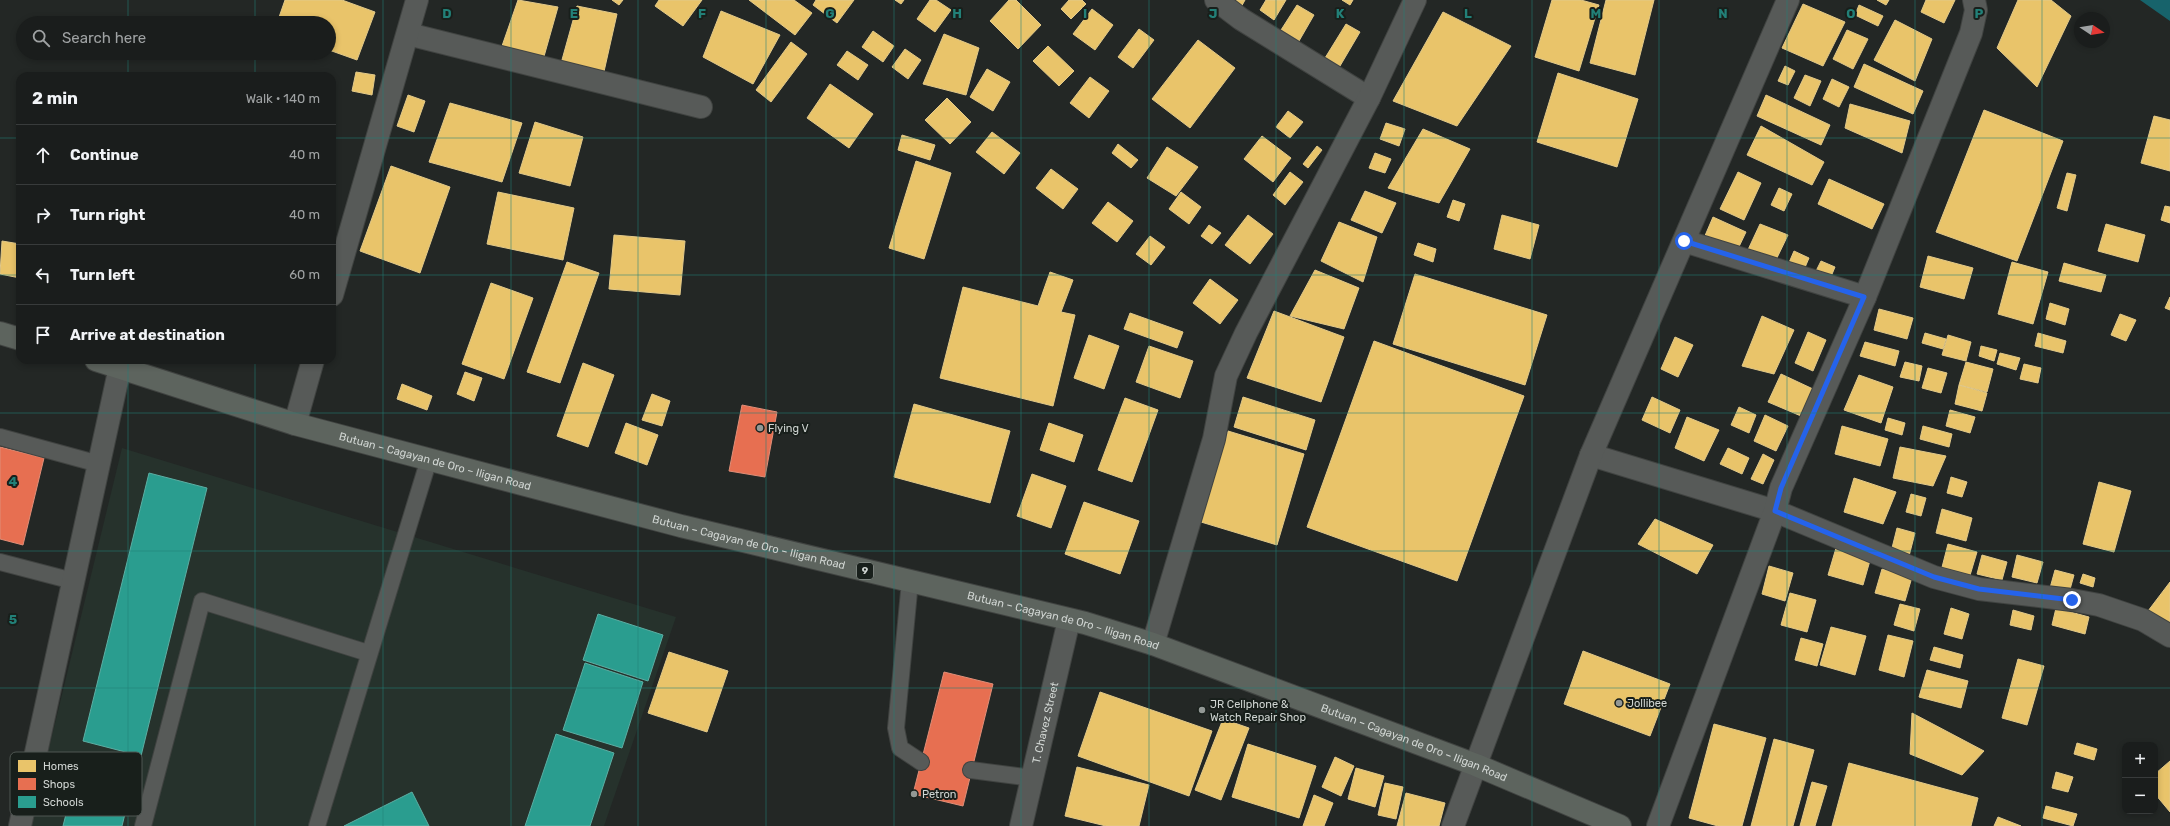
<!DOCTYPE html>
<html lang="en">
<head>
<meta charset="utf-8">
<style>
  body { margin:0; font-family:Rubik,sans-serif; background:#272a29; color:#f1f3f6 }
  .controls { position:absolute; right:12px; bottom:12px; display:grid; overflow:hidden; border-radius:8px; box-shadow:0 2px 6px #0003 }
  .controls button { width:36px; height:36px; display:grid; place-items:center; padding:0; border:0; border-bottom:1px solid #383b3b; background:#1a1d1c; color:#f1f3f6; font:20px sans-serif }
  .compass { position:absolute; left:2074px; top:12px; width:36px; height:36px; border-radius:50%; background:#1a1d1c; box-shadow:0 2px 6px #0003; rotate:102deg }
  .stop { position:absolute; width:12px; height:12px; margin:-9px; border:3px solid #2563eb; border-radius:50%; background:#fff }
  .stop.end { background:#2563eb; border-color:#fff; box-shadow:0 1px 4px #0008 }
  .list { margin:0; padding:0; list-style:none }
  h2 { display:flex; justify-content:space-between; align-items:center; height:52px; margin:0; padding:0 16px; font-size:17px }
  h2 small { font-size:13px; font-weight:400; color:#9fa2a3 }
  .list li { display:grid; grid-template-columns:26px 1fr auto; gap:12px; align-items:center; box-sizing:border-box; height:60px; padding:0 16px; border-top:1px solid #383b3b }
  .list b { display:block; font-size:15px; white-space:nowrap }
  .list em { font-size:13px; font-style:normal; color:#9fa2a3 }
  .icon { flex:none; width:22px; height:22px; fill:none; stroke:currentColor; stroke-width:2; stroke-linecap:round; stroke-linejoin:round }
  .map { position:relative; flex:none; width:2170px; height:826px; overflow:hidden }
  .search { position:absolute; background:#1a1d1c; box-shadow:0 2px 6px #0003; left:16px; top:16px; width:320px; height:44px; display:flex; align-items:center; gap:10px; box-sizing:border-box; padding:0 14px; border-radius:22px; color:#9fa2a3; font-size:15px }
  .panel { position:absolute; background:#1a1d1c; box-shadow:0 2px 6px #0003; left:16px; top:72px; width:320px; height:292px; border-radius:12px }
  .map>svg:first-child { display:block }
  .built { fill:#26322c }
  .water { fill:#17636b }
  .homes { fill:#e9c46a; stroke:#e2c989 }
  .shops { fill:#e76f51; stroke:#e08e78 }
  .schools { fill:#2a9d8f; stroke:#5caea3 }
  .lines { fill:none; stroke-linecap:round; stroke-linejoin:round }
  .service-casing { stroke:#404341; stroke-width:18 }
  .minor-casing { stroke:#404341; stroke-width:24 }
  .trunk-casing { stroke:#404341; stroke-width:24 }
  .service { stroke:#575a58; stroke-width:16 }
  .minor { stroke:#575a58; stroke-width:22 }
  .trunk { stroke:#5d645e; stroke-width:22 }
  .route { stroke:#2563eb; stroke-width:5 }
  .grid { fill:none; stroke:#228078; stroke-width:1; stroke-opacity:0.55 }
  .poi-dot { fill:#939895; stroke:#181f1b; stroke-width:1.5 }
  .labels { text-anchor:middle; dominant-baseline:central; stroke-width:4; stroke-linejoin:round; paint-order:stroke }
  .shield { fill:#181f1b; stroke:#999e9b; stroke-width:1 }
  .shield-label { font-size:10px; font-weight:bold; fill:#d0d5d2 }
  .poi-label { font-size:11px; fill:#d0d5d2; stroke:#181f1b; text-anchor:start }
  .street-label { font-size:11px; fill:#d0d5d2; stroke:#181f1b }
  .key { fill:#181f1b; stroke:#4f5652; stroke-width:1 }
  .key-label { font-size:11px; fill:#d0d5d2 }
  .grid-label { font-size:13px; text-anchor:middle; font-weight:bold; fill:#228078; stroke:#181f1b; stroke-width:4; stroke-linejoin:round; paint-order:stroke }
</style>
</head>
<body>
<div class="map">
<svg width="2170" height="826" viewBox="0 0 2170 826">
  <rect width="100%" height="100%" fill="#232725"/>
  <path class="built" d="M122,448L676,617L604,826H30Z"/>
  <path class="water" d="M2140,0H2170V21Z"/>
  <path class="homes" d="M285,0H342L375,12L357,60L329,50V23H277Z
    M518,0L558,7L543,60L502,46Z
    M612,0H623L619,5Z
    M659,0H702L683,26L655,6Z
    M749,0H794L812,13L795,35Z
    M816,0H854L837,23L813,5Z
    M895,0H904L901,4Z
    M930,0H936L951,10L935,32L917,19Z
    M1009,0H1016L1041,25L1018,49L990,21Z
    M1069,0H1082L1086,4L1071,19L1061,9Z
    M1227,0H1245L1240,9Z
    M1266,0H1286L1274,20L1260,10Z
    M1342,0H1353L1350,5Z
    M1552,0H1581L1599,5L1579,71L1535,57Z
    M1606,0H1654L1635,75L1590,63Z
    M1877,0H1889L1886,5Z
    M1926,0H1955L1944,23L1921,12Z
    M2018,0H2051L2071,16L2037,87L1997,48Z
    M1803,4L1845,22L1823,66L1782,48Z
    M1297,5L1314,15L1299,41L1281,30Z
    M1859,5L1883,16L1878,26L1855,15Z
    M577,6L617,14L603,76L560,67Z
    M1092,9L1113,25L1095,50L1073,34Z
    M721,11L780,35L753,84L703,57Z
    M1443,12L1511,46L1457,126L1393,101Z
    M1895,20L1932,39L1915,81L1874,60Z
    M1346,24L1360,32L1340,66L1325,58Z
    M1139,29L1154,40L1133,68L1118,57Z
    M1847,30L1868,39L1853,69L1833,59Z
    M873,31L894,46L883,62L862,47Z
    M944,34L979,48L966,95L923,84Z
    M1198,40L1235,68L1190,128L1152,99Z
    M791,42L807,54L771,102L756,90Z
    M1048,46L1074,71L1059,86L1033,61Z
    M905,49L921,60L908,79L892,67Z
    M847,51L868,65L858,80L837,65Z
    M1864,64L1923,91L1913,114L1854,87Z
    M1785,66L1795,71L1788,85L1778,81Z
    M987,69L1010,82L993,111L970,97Z
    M356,72L375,75L372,95L352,91Z
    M1558,73L1638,99L1617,167L1537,142Z
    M1805,75L1821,81L1810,106L1794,98Z
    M1090,77L1109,91L1089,118L1070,103Z
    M1832,79L1849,87L1839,107L1823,99Z
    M830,84L873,114L849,148L807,118Z
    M408,95L425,101L414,132L397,126Z
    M1766,95L1830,125L1821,145L1757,116Z
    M947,98L971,122L950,144L925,120Z
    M450,103L522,123L502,182L429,162Z
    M1850,104L1910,121L1902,153L1845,128Z
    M1984,110L2063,141L2017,261L1936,232Z
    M1288,111L1303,122L1290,138L1276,127Z
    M2154,116L2170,120V171L2141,163Z
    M535,122L583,137L570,186L519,173Z
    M1386,123L1405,129L1399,146L1380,139Z
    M1761,126L1824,162L1812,185L1747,155Z
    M1423,129L1470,149L1439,203L1388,188Z
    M992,132L1020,153L1004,174L976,152Z
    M902,135L935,145L930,160L898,150Z
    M1262,136L1291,158L1273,182L1244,159Z
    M1118,144L1138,160L1131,168L1112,153Z
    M1317,146L1322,150L1308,168L1303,164Z
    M1167,147L1198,167L1176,196L1147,178Z
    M1375,153L1391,159L1385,173L1369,168Z
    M916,161L951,173L924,259L889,248Z
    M391,166L450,187L420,273L360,251Z
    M1051,169L1078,189L1063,209L1036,188Z
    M1290,172L1303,182L1285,205L1273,195Z
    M1738,172L1761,183L1744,220L1720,209Z
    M2067,173L2076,175L2067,211L2057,208Z
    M1829,179L1884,204L1872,229L1818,204Z
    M1779,188L1792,194L1784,211L1771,205Z
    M1365,191L1396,203L1382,233L1351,220Z
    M498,192L574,208L563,260L487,244Z
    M1181,192L1201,207L1189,224L1169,209Z
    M1453,200L1465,204L1459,221L1447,217Z
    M1108,202L1133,221L1117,242L1092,223Z
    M2165,206L2170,207V223L2161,220Z
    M1248,215L1273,234L1250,264L1225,245Z
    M1502,215L1539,225L1530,259L1494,249Z
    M1713,217L1746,232L1736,253L1704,238Z
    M1339,222L1377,237L1363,282L1321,261Z
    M1760,224L1788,235L1774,264L1746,254Z
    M2106,224L2145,235L2138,262L2098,251Z
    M1209,225L1221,233L1212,244L1201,236Z
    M614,235L685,241L680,295L609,289Z
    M1150,236L1165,247L1151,265L1136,254Z
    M2,241L20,244V278L0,274Z
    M1418,243L1436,249L1433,262L1414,255Z
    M1794,251L1809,258L1803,272L1788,265Z
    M1928,256L1973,268L1964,299L1920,287Z
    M1821,261L1835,267L1830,279L1815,273Z
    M567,262L599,273L560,383L527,372Z
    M2012,262L2048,272L2033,324L1998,314Z
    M2064,263L2106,275L2101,292L2059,281Z
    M1315,270L1359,288L1344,329L1290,316Z
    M1050,272L1073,280L1061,312L1075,315L1053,406L940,378L963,287L1038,306Z
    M1415,274L1547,315L1525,385L1393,344Z
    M1210,279L1238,300L1220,324L1193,303Z
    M491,283L533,298L504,379L462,364Z
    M2170,297V310L2165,308Z
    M2050,303L2069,309L2065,325L2046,319Z
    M1879,309L1913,318L1907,339L1874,330Z
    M1274,311L1344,337L1321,402L1247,378Z
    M1130,313L1183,332L1177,348L1124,329Z
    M2120,314L2136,320L2126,341L2111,335Z
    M1762,316L1794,330L1774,374L1742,366Z
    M1808,332L1826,340L1813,371L1795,363Z
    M1925,333L1946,339L1943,349L1922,343Z
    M2038,333L2066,341L2063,353L2035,346Z
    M1089,335L1119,346L1104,389L1074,378Z
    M1948,335L1971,342L1966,361L1942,355Z
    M1675,337L1693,345L1678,377L1661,369Z
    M1374,341L1524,396L1457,581L1307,527Z
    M1865,342L1899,351L1895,366L1860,356Z
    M1149,346L1193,361L1180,398L1136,382Z
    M1981,346L1997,350L1994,361L1979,356Z
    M2000,353L2020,358L2016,370L1997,364Z
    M1905,362L1922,366L1919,381L1900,377Z
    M1966,362L1993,369L1987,392L1959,385Z
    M583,363L614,375L588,447L557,436Z
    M2024,364L2041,368L2038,383L2020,379Z
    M1928,368L1947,373L1941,393L1922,388Z
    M465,372L482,378L474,401L457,394Z
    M1781,374L1813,389L1801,416L1768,402Z
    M1859,375L1893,387L1881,423L1844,410Z
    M402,384L432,396L427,410L397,399Z
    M1959,385L1987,393L1982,411L1955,404Z
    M652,394L670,401L662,426L642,420Z
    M1243,397L1315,420L1306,450L1234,427Z
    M1652,397L1680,410L1670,433L1642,420Z
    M1125,398L1158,410L1132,482L1098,470Z
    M914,404L1010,431L990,503L894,477Z
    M1739,407L1756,415L1749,433L1731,425Z
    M1950,410L1975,417L1970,433L1946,426Z
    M1765,415L1788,426L1776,451L1754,441Z
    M1687,417L1719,430L1704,461L1675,448Z
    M1888,418L1905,423L1902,435L1885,430Z
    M626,423L658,435L647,465L615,453Z
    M1049,423L1083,435L1074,462L1040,450Z
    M1842,426L1888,439L1880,466L1835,454Z
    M1923,426L1952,434L1949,447L1920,439Z
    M1228,431L1304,454L1277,545L1201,522Z
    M1900,447L1946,456L1933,486L1893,478Z
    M1728,448L1749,458L1742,474L1720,464Z
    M1763,454L1774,460L1763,484L1751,479Z
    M1032,474L1066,486L1051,528L1017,516Z
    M1951,477L1967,482L1962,497L1947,493Z
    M1854,478L1896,492L1883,524L1844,512Z
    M2099,482L2131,491L2114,552L2083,544Z
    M1911,494L1926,498L1921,516L1906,512Z
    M1084,502L1139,521L1120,574L1065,554Z
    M1942,509L1972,518L1966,541L1936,533Z
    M1655,519L1713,545L1697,574L1638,544Z
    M1897,528L1915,533L1908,560L1890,556Z
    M1948,544L1977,552L1968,582L1940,575Z
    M1836,548L1871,557L1863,585L1828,575Z
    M1982,555L2007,562L2002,580L1977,574Z
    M2017,555L2043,562L2037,583L2012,577Z
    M1769,566L1793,573L1785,601L1762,594Z
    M1882,569L1912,577L1905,601L1875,593Z
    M2055,570L2074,575L2069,593L2050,588Z
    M2083,574L2095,578L2093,587L2080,583Z
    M2170,582V625L2148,611Z
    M1790,593L1816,600L1807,632L1781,625Z
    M1900,604L1920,609L1914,631L1894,625Z
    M1951,608L1969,614L1962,639L1944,634Z
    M2056,608L2089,617L2085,634L2052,625Z
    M2013,610L2034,616L2031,630L2010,625Z
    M1831,627L1866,636L1855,675L1820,665Z
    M1888,635L1913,641L1904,677L1879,670Z
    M1801,638L1823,644L1817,666L1795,660Z
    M1934,647L1963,655L1960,668L1930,660Z
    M1583,651L1670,684L1650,736L1564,704Z
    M669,652L728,671L707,732L648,713Z
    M2018,659L2044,666L2027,725L2002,718Z
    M1927,670L1968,681L1961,708L1919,697Z
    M1100,692L1212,731L1189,796L1078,756Z
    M1912,713L1984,751L1962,775L1910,754Z
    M1223,719L1249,728L1221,800L1195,790Z
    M1714,724L1766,738L1742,826H1718L1689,818Z
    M1774,739L1814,750L1793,826H1751Z
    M2077,743L2097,749L2094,760L2074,754Z
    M1248,744L1316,766L1299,818L1232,797Z
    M1335,757L1354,766L1341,796L1322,787Z
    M2170,761V812L2155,794V774Z
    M1849,763L1978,798L1971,826H1832Z
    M1077,767L1149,785L1139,826H1106L1065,816Z
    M1356,768L1384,776L1375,807L1348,799Z
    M2056,772L2073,777L2068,792L2052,788Z
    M1812,782L1827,786L1815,826H1800Z
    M1385,783L1403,787L1396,819L1378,815Z
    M1406,793L1445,803L1439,826H1397Z
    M1314,795L1333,803L1324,826H1303Z
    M2046,806L2077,814L2073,826L2043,818Z
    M1998,817L2021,826H1994Z"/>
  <path class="shops" d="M742,405L777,412L765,477L729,471Z
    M0,447L44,458L23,545L0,539Z
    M944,672L993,684L963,806L913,794Z"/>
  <path class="schools" d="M149,473L207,488L141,756L83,741Z
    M598,614L663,635L648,681L583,660Z
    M585,663L643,682L622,748L563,730Z
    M556,734L614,753L590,826H525Z
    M78,767L133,781L122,826H63Z
    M412,792L429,826H344Z"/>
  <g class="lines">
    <defs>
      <path id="service" d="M0,437L99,464
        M0,562L73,581
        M910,581L896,728L900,748L921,762
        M971,770L1032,778
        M143,826L202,601L368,653
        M317,826L429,459"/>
      <g id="minor">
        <path d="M1216,0L1241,19L1369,98"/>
        <path d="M408,34L701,107"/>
        <path d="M1684,241L1865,297"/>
        <path d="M332,295L417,0"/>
        <path d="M295,424L313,360"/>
        <path d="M1591,455L1775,511L1934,577L1979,589L2072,600L2099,605L2143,620L2170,636"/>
        <path d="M1153,644L1214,439L1226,376L1246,333L1369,98L1415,0"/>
        <path d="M20,826L120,367"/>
        <path id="s1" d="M1021,826L1069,620"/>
        <path d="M1453,826L1591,455L1788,0"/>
        <path d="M1658,826L1775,511L1781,488L1865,297L1971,33L1976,10L1974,0"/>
      </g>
      <g id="trunk">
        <path d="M0,333L20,339"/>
        <path id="s2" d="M96,360L295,424L681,526L1085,623L1153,644L1476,765L1620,826"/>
      </g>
    </defs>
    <use href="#service" class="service-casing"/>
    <use href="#minor" class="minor-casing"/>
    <use href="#trunk" class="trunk-casing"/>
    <use href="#service" class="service"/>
    <use href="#minor" class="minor"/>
    <use href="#trunk" class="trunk"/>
  </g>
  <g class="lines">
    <path class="route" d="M1684,241L1864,297L1781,488L1775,511L1934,577L1979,589L2072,600"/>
  </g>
  <path class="grid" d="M128,0V23M255,0V23M383,0V826M511,0V826M638,0V826M766,0V826M894,0V826M1021,0V826M1149,0V826M1276,0V826M1404,0V826M1532,0V826M1659,0V826M1787,0V826M1915,0V826M2042,0V826M128,53V76M255,53V76M0,138H20M332,138H2170M0,275H20M332,275H2170M128,360V826M255,360V826M0,413H2170M0,551H2170M0,688H2170"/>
  <g class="poi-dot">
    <circle cx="760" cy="428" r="4"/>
    <circle cx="1619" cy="703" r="4"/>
    <circle cx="1202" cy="710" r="4"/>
    <circle cx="914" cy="794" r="4"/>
  </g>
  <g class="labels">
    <rect class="shield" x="857" y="563" width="16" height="16" rx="3"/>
    <g class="shield-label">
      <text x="865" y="571">9</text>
    </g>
    <g class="poi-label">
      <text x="768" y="428">Flying V</text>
      <text x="1627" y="703">Jollibee</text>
      <text x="1210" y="704">JR Cellphone &amp;<tspan x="1210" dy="13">Watch Repair Shop</tspan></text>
      <text x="922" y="794">Petron</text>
    </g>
    <g class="street-label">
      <text stroke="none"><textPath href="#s2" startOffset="354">Butuan – Cagayan de Oro – Iligan Road</textPath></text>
      <text stroke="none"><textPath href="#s2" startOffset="678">Butuan – Cagayan de Oro – Iligan Road</textPath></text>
      <text stroke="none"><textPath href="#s2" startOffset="1002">Butuan – Cagayan de Oro – Iligan Road</textPath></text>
      <text stroke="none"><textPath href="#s1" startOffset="106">T. Chavez Street</textPath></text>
      <text stroke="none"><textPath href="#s2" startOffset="1374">Butuan – Cagayan de Oro – Iligan Road</textPath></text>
    </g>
  </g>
  <rect x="10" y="752" width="132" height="64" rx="6" class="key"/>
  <rect x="18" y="760" width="18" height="12" fill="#e9c46a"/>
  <rect x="18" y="778" width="18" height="12" fill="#e76f51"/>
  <rect x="18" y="796" width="18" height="12" fill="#2a9d8f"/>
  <g class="key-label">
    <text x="43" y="770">Homes</text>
    <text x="43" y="788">Shops</text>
    <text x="43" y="806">Schools</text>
  </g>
  <g class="grid-label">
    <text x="447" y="18">D</text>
    <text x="574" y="18">E</text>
    <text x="702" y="18">F</text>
    <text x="830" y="18">G</text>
    <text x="957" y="18">H</text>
    <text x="1085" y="18">I</text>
    <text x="1213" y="18">J</text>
    <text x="1340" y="18">K</text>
    <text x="1468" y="18">L</text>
    <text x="1596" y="18">M</text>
    <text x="1723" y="18">N</text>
    <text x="1851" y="18">O</text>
    <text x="1979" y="18">P</text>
    <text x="13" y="486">4</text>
    <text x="13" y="624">5</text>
  </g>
</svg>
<div class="controls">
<button>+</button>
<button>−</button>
</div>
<svg class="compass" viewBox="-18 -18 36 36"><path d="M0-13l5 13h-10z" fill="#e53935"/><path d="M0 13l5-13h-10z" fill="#9fa2a3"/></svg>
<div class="stop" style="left:1684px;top:241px"></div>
<div class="stop end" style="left:2072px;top:600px"></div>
<div class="search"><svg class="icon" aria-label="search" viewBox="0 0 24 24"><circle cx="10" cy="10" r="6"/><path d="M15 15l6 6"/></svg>Search here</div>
<section class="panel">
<h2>2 min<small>Walk · 140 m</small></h2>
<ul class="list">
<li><svg class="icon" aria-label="ahead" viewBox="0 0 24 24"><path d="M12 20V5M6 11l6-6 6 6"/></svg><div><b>Continue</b></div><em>40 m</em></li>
<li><svg class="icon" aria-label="right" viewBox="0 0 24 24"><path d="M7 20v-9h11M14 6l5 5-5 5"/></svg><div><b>Turn right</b></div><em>40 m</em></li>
<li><svg class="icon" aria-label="left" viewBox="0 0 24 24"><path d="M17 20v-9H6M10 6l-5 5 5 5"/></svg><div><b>Turn left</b></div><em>60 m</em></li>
<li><svg class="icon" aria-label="arrive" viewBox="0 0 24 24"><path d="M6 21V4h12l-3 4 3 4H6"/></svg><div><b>Arrive at destination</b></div></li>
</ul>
</section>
</div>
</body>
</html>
